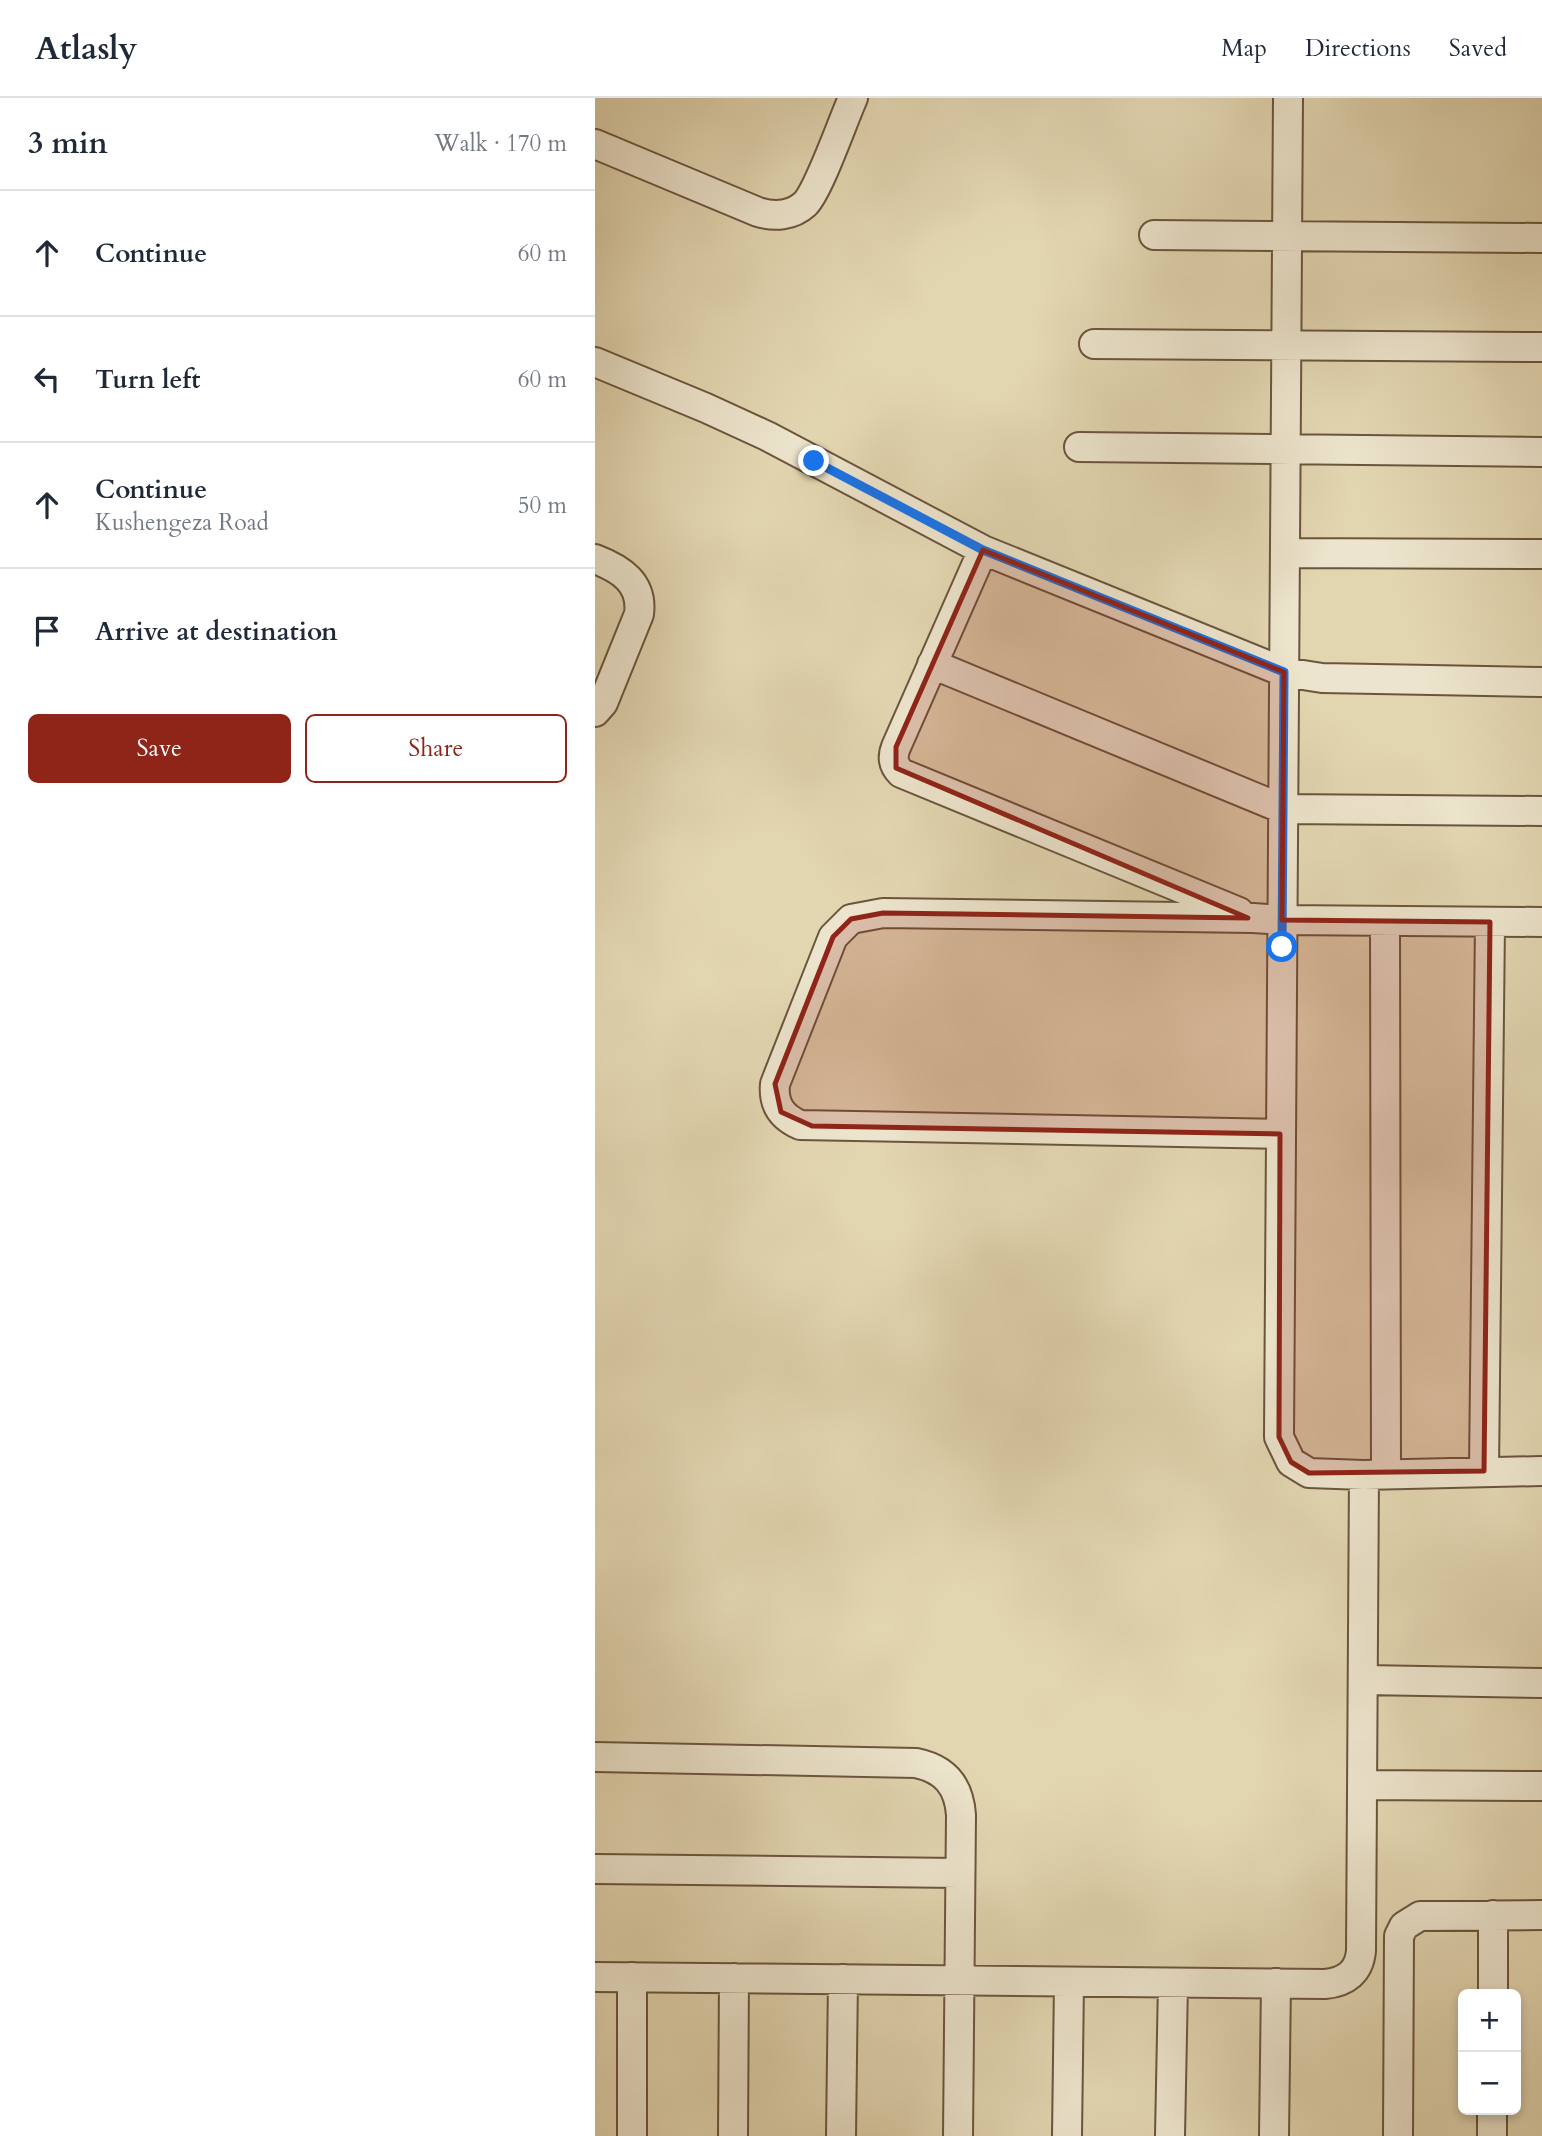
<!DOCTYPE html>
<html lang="en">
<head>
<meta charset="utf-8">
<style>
  body { margin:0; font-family:Cardo,serif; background:#f6f6f7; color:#1f2937 }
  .controls { position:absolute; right:21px; bottom:21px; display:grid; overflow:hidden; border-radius:10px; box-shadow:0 4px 10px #0003 }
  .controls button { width:63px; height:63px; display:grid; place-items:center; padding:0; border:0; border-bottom:2px solid #e0e1e3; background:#fff; color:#1f2937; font:35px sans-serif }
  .stop { position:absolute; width:21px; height:21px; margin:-16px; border:5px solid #1a73e8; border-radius:50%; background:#fff }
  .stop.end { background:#1a73e8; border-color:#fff; box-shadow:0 2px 7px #0008 }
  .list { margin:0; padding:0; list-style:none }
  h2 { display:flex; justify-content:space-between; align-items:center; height:91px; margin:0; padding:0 28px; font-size:30px }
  h2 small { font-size:23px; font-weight:400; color:#747a83 }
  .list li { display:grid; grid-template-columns:46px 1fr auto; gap:21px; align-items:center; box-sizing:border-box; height:126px; padding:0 28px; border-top:2px solid #e0e1e3 }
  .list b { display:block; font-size:26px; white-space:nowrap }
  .list p { margin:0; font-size:23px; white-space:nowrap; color:#747a83 }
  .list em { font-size:23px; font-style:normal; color:#747a83 }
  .actions { display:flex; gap:14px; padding:21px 28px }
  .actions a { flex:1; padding:16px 0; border:2px solid #8f2418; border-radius:10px; text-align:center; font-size:24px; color:#8f2418 }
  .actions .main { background:#8f2418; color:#fff }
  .icon { flex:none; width:38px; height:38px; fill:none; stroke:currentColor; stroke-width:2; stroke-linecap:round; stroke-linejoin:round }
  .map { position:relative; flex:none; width:947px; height:2038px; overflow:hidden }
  header { display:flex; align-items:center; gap:42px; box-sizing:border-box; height:98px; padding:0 35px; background:#fff; border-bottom:2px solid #e0e1e3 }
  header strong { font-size:33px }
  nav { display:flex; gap:38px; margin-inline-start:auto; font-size:24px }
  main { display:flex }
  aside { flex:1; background:#fff }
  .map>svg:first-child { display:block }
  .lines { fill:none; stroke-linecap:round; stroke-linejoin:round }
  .street-casing { stroke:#6c553d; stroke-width:32 }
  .street { stroke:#ece4cc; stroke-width:28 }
  .route { stroke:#1a73e8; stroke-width:9 }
  .marked { fill:#8f2418; fill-opacity:0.2; stroke:#8f2418; stroke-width:5; stroke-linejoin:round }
</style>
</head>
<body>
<header>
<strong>Atlasly</strong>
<nav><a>Map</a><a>Directions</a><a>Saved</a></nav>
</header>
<main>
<aside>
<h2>3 min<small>Walk · 170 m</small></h2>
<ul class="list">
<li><svg class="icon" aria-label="ahead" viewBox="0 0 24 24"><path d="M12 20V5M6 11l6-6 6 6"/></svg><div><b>Continue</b></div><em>60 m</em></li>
<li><svg class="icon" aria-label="left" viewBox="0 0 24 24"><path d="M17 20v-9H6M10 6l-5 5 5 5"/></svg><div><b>Turn left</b></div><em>60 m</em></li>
<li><svg class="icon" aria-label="ahead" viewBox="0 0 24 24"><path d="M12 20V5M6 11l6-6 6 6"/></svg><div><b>Continue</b><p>Kushengeza Road</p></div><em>50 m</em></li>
<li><svg class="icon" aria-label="arrive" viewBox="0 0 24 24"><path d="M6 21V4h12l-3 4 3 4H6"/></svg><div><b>Arrive at destination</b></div></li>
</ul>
<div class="actions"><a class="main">Save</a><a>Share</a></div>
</aside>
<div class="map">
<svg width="947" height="2038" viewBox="0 0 947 2038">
  <rect width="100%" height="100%" fill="#e2d6b1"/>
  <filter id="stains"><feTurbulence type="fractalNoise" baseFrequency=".00286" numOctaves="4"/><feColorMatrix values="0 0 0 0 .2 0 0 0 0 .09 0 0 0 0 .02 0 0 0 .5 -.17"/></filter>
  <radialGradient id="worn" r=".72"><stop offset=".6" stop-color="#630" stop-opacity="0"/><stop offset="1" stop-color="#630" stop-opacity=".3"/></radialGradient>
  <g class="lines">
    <defs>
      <path id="street" d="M693,0L684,1339L696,1364L714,1375L769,1377L947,1373
        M0,46L163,114C179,119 197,118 210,106C224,92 248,22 258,0
        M559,137L947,140
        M499,246L947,249
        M0,264L111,310L172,338L388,452L689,574L727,580L947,584
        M484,349L947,354
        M388,452L301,649C297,659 298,667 306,675L644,814
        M690,455L947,456
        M0,461C26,471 48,485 44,516L8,605L0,614
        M337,566L688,711L947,713
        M790,823L791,1376
        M685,1036L205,1027C187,1019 178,1007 180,986L238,839L256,821L288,815L658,820L687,822L947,824
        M889,1373L895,824
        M769,1582L947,1585
        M0,1659L321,1665C350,1671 364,1688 366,1717L363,2038
        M768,1687L947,1688
        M0,1771L365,1775
        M0,1879L730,1886C751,1884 764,1874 766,1853L769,1377
        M898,1896V1817
        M37,2038V1879
        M138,2038L139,1880
        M246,2038L248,1881
        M472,2038L474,1884
        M575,2038L578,1885
        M679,2038L681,1885
        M803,2038L804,1838L809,1828L825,1818L947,1817
        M897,2038V2012"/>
    </defs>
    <use href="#street" class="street-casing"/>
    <use href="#street" class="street"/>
  </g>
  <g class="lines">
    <path class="route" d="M219,363L388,452L689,574L687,849"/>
  </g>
  <path class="marked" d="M388,452L689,574L687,822L895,824L889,1373L714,1375L696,1364L684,1339L685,1036L217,1028L186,1014L180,986L238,839L256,821L288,815L653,820L301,670V649Z"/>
  <rect width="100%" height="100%" filter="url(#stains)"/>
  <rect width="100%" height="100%" fill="url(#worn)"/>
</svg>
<div class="controls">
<button>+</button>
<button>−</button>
</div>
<div class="stop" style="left:687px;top:849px"></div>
<div class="stop end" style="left:219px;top:363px"></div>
</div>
</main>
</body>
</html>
